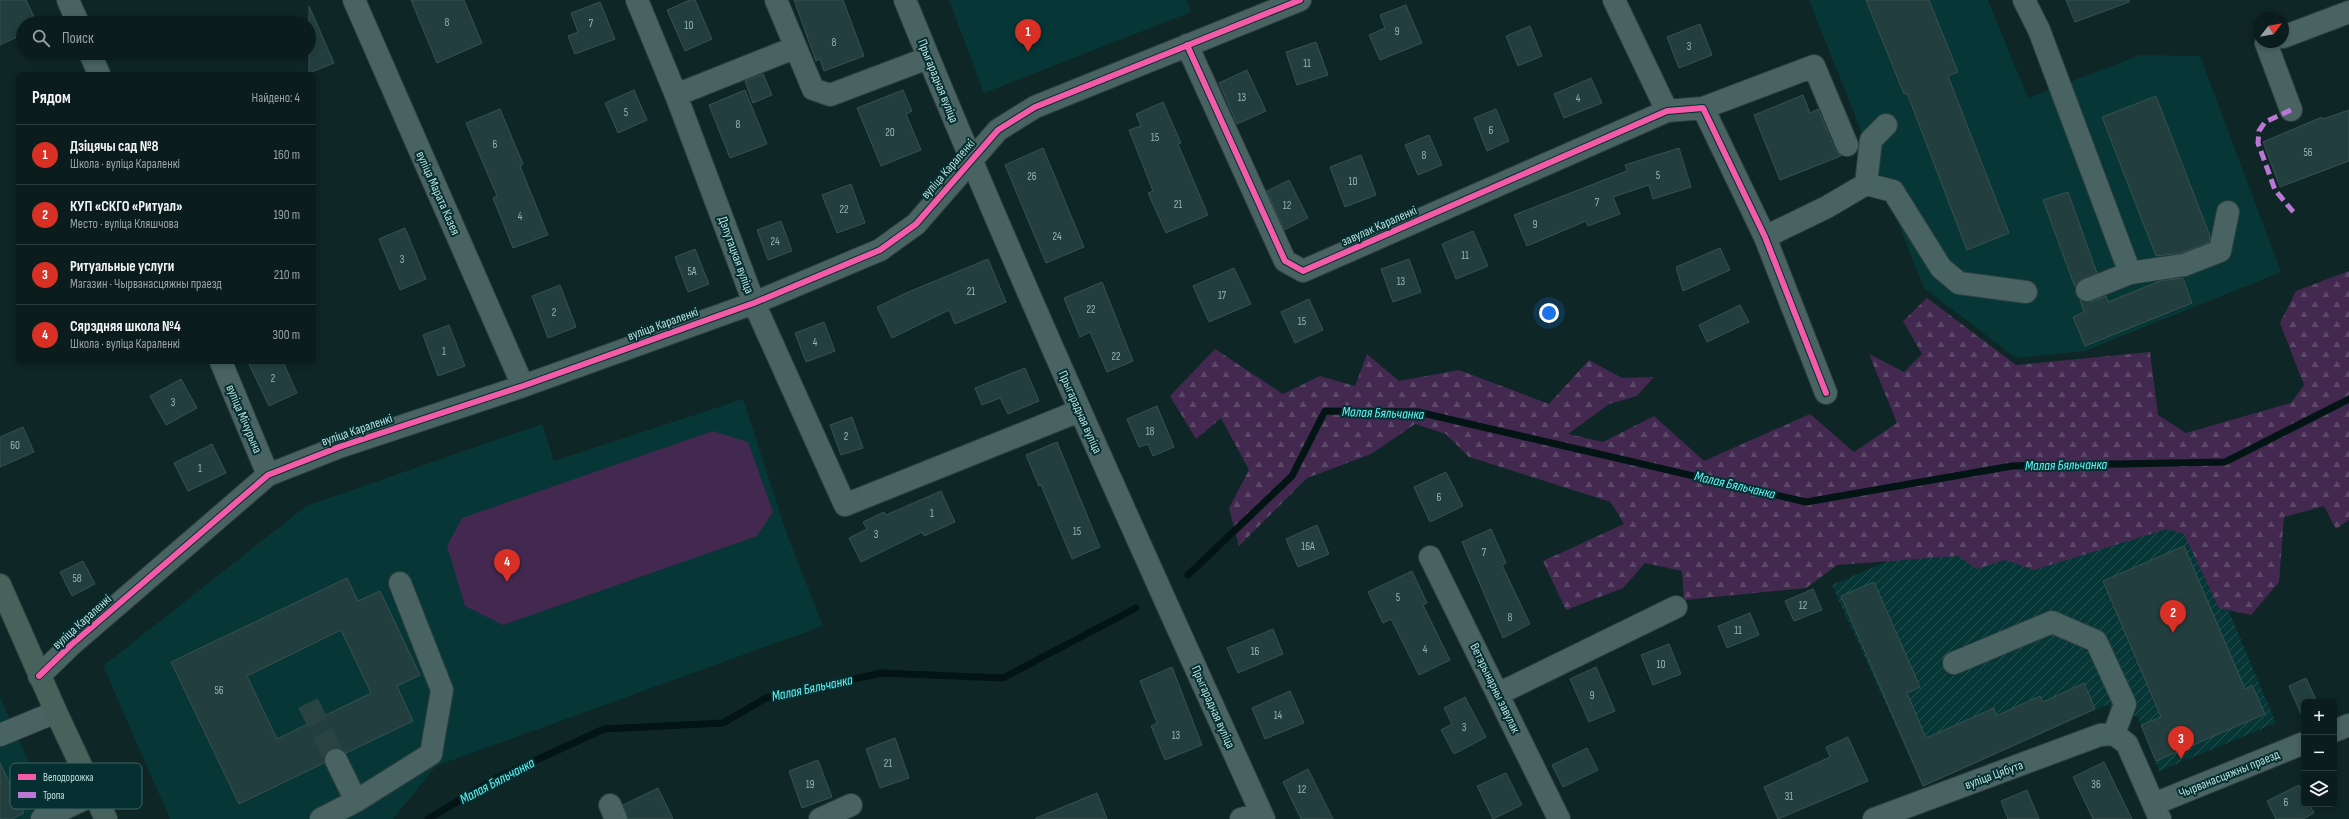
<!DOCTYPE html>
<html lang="ru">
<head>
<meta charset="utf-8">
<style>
  body { margin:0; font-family:"Sofia Sans Condensed",sans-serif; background:#142525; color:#f1f3f6 }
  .controls { position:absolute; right:12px; bottom:12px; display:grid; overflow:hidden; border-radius:6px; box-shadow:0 2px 6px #0003 }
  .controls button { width:36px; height:36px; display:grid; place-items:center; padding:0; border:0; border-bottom:1px solid #2b3a3b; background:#0b1c1c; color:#f1f3f6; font:20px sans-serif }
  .compass { position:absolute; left:2253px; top:12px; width:36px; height:36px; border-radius:50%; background:#0b1c1c; box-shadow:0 2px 6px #0003; rotate:59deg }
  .you { position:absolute; left:1549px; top:313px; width:14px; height:14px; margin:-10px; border:3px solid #fff; border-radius:50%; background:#1a73e8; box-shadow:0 0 0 6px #1a73e833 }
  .badge { display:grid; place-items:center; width:26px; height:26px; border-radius:50%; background:#d93025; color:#fff; font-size:13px; font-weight:700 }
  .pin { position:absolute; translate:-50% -33px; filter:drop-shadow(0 1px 2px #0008) }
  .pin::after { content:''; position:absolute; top:21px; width:14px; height:12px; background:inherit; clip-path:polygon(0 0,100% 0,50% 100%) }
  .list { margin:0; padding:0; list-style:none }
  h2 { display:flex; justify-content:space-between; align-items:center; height:52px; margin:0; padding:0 16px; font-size:17px }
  h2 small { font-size:13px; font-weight:400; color:#9aa1a3 }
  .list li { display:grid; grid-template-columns:26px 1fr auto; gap:12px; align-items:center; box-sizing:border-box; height:60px; padding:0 16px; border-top:1px solid #2b3a3b }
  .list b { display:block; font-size:15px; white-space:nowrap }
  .list p { margin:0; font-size:13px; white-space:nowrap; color:#9aa1a3 }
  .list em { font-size:13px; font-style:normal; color:#9aa1a3 }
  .icon { flex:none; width:22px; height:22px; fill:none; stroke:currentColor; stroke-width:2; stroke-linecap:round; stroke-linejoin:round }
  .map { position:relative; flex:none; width:2349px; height:819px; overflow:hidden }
  .search { position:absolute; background:#0b1c1c; box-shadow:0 2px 6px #0003; left:16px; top:16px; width:300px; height:44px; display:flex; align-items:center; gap:10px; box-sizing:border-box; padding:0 14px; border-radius:22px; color:#9aa1a3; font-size:15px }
  .panel { position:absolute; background:#0b1c1c; box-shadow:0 2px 6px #0003; left:16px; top:72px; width:300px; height:292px; border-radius:6px }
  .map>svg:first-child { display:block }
  .built { fill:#063636 }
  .industrial { fill:url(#industrial-furrows) }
  .forest { fill:url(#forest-firs) }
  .garden { fill:#432950 }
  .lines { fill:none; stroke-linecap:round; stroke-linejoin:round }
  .stream { stroke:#031415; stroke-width:7 }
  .building { fill:#233e3e; stroke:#385151; fill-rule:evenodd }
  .minor-tunnel { stroke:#294242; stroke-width:22; stroke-dasharray:22 11; stroke-linecap:butt }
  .minor-casing { stroke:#2e4040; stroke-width:24 }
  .major-casing { stroke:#2e4040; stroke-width:24 }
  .minor { stroke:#496262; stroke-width:22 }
  .major { stroke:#47625a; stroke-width:22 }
  .quiet { stroke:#ba77d6; stroke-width:5; stroke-dasharray:10 5; stroke-linecap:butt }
  .cycleway-casing { stroke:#052f30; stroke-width:8 }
  .cycleway { stroke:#f35aa7; stroke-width:6 }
  .labels { text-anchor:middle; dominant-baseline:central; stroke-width:4; stroke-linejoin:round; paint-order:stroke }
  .number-label { font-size:11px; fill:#95b6b6 }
  .street-label { font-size:13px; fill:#bbdede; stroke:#052f30 }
  .water-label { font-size:14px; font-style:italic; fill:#63f1f3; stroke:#052f30 }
  .key { fill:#052f30; stroke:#3c6464; stroke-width:1 }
  .key-label { font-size:11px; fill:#bbdede }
</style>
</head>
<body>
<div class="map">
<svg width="2349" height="819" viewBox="0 0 2349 819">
  <defs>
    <pattern id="industrial-furrows" width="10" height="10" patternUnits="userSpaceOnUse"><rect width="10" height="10" fill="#063636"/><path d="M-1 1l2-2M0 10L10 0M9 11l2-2" fill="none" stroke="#285353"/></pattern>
    <pattern id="forest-firs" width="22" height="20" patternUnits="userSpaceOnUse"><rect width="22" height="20" fill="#432950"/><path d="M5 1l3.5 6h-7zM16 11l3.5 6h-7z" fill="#5c4869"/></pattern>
  </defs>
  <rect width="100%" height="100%" fill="#0f2626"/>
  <path class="built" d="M949,0H1187L1191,12L984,93Z
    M1809,0H1988L2028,98L2140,55L2200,56L2281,272L2085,351L2016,358L1924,288Z
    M743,399L788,537L823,626L436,766L393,819H170L103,666L306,506L542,424L554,461Z
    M0,697L54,819H0Z"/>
  <path class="industrial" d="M2184,506L2276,723L2159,771L2138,717L2106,705L1923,786L1832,585L1963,529Z"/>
  <path class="forest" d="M2349,271V520L2336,529L2324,506L2284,517L2279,582L2251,615L2219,608L2184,534L2167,529L2034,570L2005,560L1977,569L1958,556L1837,565L1806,588L1684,600L1682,571L1645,563L1623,588L1566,610L1543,561L1624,524L1611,502L1469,457L1446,434L1415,424L1371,454L1307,478L1239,546L1229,508L1249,470L1221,418L1196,439L1170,396L1215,349L1283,394L1320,376L1355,386L1367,354L1399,381L1459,370L1549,404L1589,360L1622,378L1654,377L1637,396L1609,404L1568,434L1603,442L1654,416L1704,461L1810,414L1854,452L1897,423L1869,354L1904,372L1922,354L1903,321L1927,298L2016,365L2150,352L2158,415L2186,433L2291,403L2304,385L2280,323L2296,291Z"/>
  <path class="garden" d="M713,431L748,442L773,512L757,536L503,625L465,606L447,546L462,518Z"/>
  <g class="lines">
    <path class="stream" d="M1188,575L1292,476L1325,411L1418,412L1806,502L2012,466L2225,462L2349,399
      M428,819L497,778L604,729L723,723L766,698L881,673L1003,678L1136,608"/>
  </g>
  <path class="building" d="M0,0H26L37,23H23V34L0,45Z
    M411,0H464L482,43L437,63Z
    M690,0H695L712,39L685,51L667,10Z
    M794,0H843L864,56L824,71L820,59L816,61Z
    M1866,0H1929L1958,72L1948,76L2009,233L1967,250L1907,93L1904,94Z
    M2066,0H2129V2L2075,22Z
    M600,2L615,39L575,54L568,36L578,32L571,13Z
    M1406,5L1422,43L1380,60L1369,35L1385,28L1380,15Z
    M309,6L334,63L309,73Z
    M1700,24L1712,55L1679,68L1667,37Z
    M1530,26L1542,56L1518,66L1506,36Z
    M1316,42L1328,75L1297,85L1286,52Z
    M1247,70L1266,111L1237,124L1219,83Z
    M763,74L772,95L753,103L745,81Z
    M1591,78L1602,103L1564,118L1554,94Z
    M634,90L647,120L618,133L605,103Z
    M745,90L767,144L730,158L709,105Z
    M903,90L912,111L906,114L921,150L881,166L857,108Z
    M1803,95L1810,113L1818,109L1835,150L1841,156L1780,180L1754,115Z
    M2156,96L2210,236L2209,242L2181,253L2156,256L2102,117Z
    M1163,102L1181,143L1178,144L1208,215L1166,233L1148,193L1153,191L1129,130L1141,126L1136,114Z
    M500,109L523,164L520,166L548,235L513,248L493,198L497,196L466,123Z
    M1496,109L1509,141L1487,151L1474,118Z
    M2349,110V161L2280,187L2263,142L2322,117L2323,119Z
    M1429,135L1442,165L1418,175L1405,145Z
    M1043,148L1084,247L1046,263L1005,165Z
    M1679,148L1691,187L1653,199L1649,185L1613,197L1620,214L1588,226L1586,221L1527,246L1514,215L1627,171L1625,165Z
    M1361,155L1376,195L1345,207L1330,167Z
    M1289,180L1308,218L1284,230L1267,191Z
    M851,184L865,223L837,233L822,195Z
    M2068,192L2097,273L2082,279L2075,287L2043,200Z
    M781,221L792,251L768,260L757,230Z
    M405,228L426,279L400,290L379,239Z
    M1473,231L1488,266L1456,279L1442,244Z
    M1720,248L1730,270L1683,291L1676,267Z
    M695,249L709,284L688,292L675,257Z
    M988,259L1006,302L955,324L949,310L892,338L877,307L906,293Z
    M1409,259L1421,292L1393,302L1381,269Z
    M1234,268L1251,304L1209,322L1193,286Z
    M2183,278L2192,303L2085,346L2073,317L2084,312L2080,300L2091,302L2106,296L2108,302L2160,281Z
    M1102,282L1133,361L1107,372L1090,332L1080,337L1064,298Z
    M560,285L576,327L548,338L532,296Z
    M1309,299L1323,330L1295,343L1281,312Z
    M1740,305L1749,322L1707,342L1699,325Z
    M824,322L835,351L806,362L795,333Z
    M449,325L465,366L438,376L423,335Z
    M248,362H283L297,393L269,406Z
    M1025,368L1039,401L1008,414L1000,398L982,405L975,388Z
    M181,379L197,408L166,425L150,396Z
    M1157,406L1174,447L1153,456L1148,444L1139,447L1127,419Z
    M852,417L863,448L841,455L830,425Z
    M23,427L34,452L0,467V437Z
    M1057,442L1100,547L1072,559L1041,485L1039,486L1026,455Z
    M212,444L226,473L188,491L174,463Z
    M1446,472L1463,506L1430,522L1414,487Z
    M941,491L955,522L924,536L922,532L861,562L849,538L867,529L863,522L884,512L886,515Z
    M1317,525L1329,554L1298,567L1286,539Z
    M1491,529L1506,563L1502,565L1530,624L1503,638L1462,542Z
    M2184,546L2245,689L2252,685L2265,714L2156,761L2141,725L2161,717L2103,581Z
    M83,561L95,584L72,596L60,572Z
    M1412,571L1427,603L1423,605L1450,660L1419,675L1391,619L1383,623L1368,592Z
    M347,578L358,601L380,591L420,675L397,686L413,721L346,753L337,748L331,749L325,753L324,763L239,804L171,662ZM341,630L371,693L277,739L247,676Z
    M1874,582L1920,687L1907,693L1926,738L1994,708L1996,716L2040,696L2043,702L2084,683L2095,709L1923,786L1841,596Z
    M1813,589L1822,610L1794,621L1785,601Z
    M1750,613L1759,635L1727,648L1718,626Z
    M1273,629L1283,654L1238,673L1227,648Z
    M1669,644L1681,674L1653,685L1641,655Z
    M1172,667L1202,745L1165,760L1151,726L1157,723L1140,681Z
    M1596,667L1615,711L1589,722L1570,679Z
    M2306,678L2317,702H2304V713L2301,714L2289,686Z
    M1290,691L1304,723L1265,739L1252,708Z
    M1465,697L1486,737L1454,754L1441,730L1452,724L1444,708Z
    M1848,737L1868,781L1778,819L1764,787L1830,757L1826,747Z
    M895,738L909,778L880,788L866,749Z
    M1587,748L1598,770L1563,787L1552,765Z
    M818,760L832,797L802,808L789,771Z
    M2104,762L2132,819H2093L2073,777Z
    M0,763L24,813L12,819H0Z
    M1308,769L1333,819H1301L1283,782Z
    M1506,773L1522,805L1493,819L1477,786Z
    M2299,785L2304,794V804H2309L2314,813L2303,819H2276L2267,801Z
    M658,788L673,819H628L623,805Z
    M2027,790L2039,819H2008L2001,801Z
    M1097,793L1107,819H1036V818Z"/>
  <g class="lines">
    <path class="minor-tunnel" d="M308,703L336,760"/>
    <defs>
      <path id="minor" d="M68,0L78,23
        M354,0L523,386
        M637,0L676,95L754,303L845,505L1079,411
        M776,0L813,89L830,95L928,58
        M905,0C1017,276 1141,547 1264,819
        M1614,0L1667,111
        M2024,0L2039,30L2130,273
        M2283,37L2349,12
        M2269,42L2266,43L2291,110
        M1187,45L1285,261L1303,271L1667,111L1703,108L1814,66L1847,145
        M90,53L99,74
        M676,95L794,48
        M1703,108L1765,237L1826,393
        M1866,184L1871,140L1886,125
        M1765,237L1827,207L1866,184L1893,191L1941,268L1959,283L2026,292
        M2087,290L2130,273L2184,265L2220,251L2228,212
        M221,362L268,475
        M1430,557L1559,819
        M1954,663L2052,622L2096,641L2125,704L2114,734
        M39,676L71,645L268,475L339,447L523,386L754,303L880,250L916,224L998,130L1035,107L1300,0
        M1498,694L1676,607
        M2334,731L2349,725
        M2114,734L2127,744L2160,819
        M0,735L56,712
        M336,760L356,801
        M2154,804L2304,743
        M610,805L616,819
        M42,819L95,794
        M321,819L356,801L431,754L442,690L400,583
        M820,819L851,805
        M1241,819L1261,813
        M1874,819L2100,735L2114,734"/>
      <path id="major" d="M0,585L56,712L106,819"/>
    </defs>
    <use href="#minor" class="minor-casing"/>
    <use href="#major" class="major-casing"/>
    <use href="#minor" class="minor"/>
    <use href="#major" class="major"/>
    <path class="quiet" d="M2291,110L2265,122L2259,131L2258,143L2275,190L2295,214"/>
    <defs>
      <path id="cycleway" d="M1187,45L1285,261L1303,271L1667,111L1703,108L1765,237L1826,393
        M39,676L71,645L268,475L339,447L523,386L754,303L880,250L916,224L998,130L1035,107L1300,0"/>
    </defs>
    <use href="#cycleway" class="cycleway-casing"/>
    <use href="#cycleway" class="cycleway"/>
  </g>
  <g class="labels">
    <g class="number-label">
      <text x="447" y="22">8</text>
      <text x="591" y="23">7</text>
      <text x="689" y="25">10</text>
      <text x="1397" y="31">9</text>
      <text x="834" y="42">8</text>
      <text x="1689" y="46">3</text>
      <text x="1307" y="63">11</text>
      <text x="1242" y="97">13</text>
      <text x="1578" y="98">4</text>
      <text x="626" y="112">5</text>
      <text x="738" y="124">8</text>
      <text x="1491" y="130">6</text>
      <text x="890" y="132">20</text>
      <text x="1155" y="137">15</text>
      <text x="495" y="144">6</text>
      <text x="2308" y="152">56</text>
      <text x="1424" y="155">8</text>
      <text x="1658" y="175">5</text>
      <text x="1032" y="176">26</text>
      <text x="1353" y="181">10</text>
      <text x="1597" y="202">7</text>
      <text x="1178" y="204">21</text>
      <text x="1287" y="205">12</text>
      <text x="844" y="209">22</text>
      <text x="520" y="216">4</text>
      <text x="1535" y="224">9</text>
      <text x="1057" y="236">24</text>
      <text x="775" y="241">24</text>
      <text x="1465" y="255">11</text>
      <text x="402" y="259">3</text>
      <text x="692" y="271">5А</text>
      <text x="1401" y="281">13</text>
      <text x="971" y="291">21</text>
      <text x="1222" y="295">17</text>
      <text x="1091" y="309">22</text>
      <text x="554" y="312">2</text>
      <text x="1302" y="321">15</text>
      <text x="815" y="342">4</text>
      <text x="444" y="351">1</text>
      <text x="1116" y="356">22</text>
      <text x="273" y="378">2</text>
      <text x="173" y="402">3</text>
      <text x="1150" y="431">18</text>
      <text x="846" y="436">2</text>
      <text x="15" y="445">60</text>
      <text x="200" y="468">1</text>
      <text x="1439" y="497">6</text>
      <text x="932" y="513">1</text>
      <text x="1077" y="531">15</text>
      <text x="876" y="534">3</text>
      <text x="1308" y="546">16А</text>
      <text x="1484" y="552">7</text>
      <text x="77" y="578">58</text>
      <text x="1398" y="597">5</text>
      <text x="1803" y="605">12</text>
      <text x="1510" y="617">8</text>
      <text x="1738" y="630">11</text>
      <text x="1425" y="649">4</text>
      <text x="1255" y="651">16</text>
      <text x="1661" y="664">10</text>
      <text x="219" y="690">56</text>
      <text x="1592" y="695">9</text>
      <text x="1278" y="715">14</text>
      <text x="1464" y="727">3</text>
      <text x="1176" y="735">13</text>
      <text x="888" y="763">21</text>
      <text x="810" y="784">19</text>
      <text x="2096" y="784">36</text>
      <text x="1302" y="789">12</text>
      <text x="1789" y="796">31</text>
      <text x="2286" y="802">6</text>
    </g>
    <g class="street-label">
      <text transform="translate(938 81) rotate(68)">Прыгарадная вуліца</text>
      <text transform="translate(948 169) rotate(-49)">вуліца Караленкі</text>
      <text transform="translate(438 193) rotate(66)">вуліца Марата Казея</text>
      <text transform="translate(1379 226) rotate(-24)">завулак Караленкі</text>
      <text transform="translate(736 255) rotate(70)">Дэпутацкая вуліца</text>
      <text transform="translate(663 324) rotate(-20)">вуліца Караленкі</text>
      <text transform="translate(1080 412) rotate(66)">Прыгарадная вуліца</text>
      <text transform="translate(244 419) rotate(67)">вуліца Мічурына</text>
      <text transform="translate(357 430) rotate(-19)">вуліца Караленкі</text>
      <text transform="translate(82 622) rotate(-42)">вуліца Караленкі</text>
      <text transform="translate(1495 688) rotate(64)">Ветэрынарны завулак</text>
      <text transform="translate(1213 707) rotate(66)">Прыгарадная вуліца</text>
      <text transform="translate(2229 774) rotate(-22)">Чырванасцяжны праезд</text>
      <text transform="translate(1994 775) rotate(-20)">вуліца Цябута</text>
    </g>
    <g class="water-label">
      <text transform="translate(1383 413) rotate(2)">Малая Бяльчанка</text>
      <text transform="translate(2066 465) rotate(-1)">Малая Бяльчанка</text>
      <text transform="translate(1735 485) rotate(13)">Малая Бяльчанка</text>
      <text transform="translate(812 688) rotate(-12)">Малая Бяльчанка</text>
      <text transform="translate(497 781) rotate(-28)">Малая Бяльчанка</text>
    </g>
  </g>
  <rect x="10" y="763" width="132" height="46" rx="6" class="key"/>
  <rect x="18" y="774" width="18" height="6" fill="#f35aa7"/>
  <rect x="18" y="792" width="18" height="6" fill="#ba77d6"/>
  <g class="key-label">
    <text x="43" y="781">Велодорожка</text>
    <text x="43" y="799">Тропа</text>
  </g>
</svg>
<div class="controls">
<button>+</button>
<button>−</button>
<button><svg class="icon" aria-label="layers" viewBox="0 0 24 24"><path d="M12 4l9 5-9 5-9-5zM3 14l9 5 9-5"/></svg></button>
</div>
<svg class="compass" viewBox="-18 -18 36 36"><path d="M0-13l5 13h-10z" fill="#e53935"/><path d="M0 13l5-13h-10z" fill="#9aa1a3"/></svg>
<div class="you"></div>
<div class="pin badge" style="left:1028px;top:52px">1</div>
<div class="pin badge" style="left:2173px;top:633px">2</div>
<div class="pin badge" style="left:2181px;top:759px">3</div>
<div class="pin badge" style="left:507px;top:582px">4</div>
<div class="search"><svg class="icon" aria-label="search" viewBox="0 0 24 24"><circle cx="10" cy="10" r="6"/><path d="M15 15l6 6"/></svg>Поиск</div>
<section class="panel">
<h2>Рядом<small>Найдено: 4</small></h2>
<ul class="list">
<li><span class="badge">1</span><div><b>Дзіцячы сад №8</b><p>Школа · вуліца Караленкі</p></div><em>160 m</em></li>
<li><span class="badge">2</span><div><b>КУП «СКГО «Ритуал»</b><p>Место · вуліца Кляшчова</p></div><em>190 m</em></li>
<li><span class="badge">3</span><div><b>Ритуальные услуги</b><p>Магазин · Чырванасцяжны праезд</p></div><em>210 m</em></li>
<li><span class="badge">4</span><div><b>Сярэдняя школа №4</b><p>Школа · вуліца Караленкі</p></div><em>300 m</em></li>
</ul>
</section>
</div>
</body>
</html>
